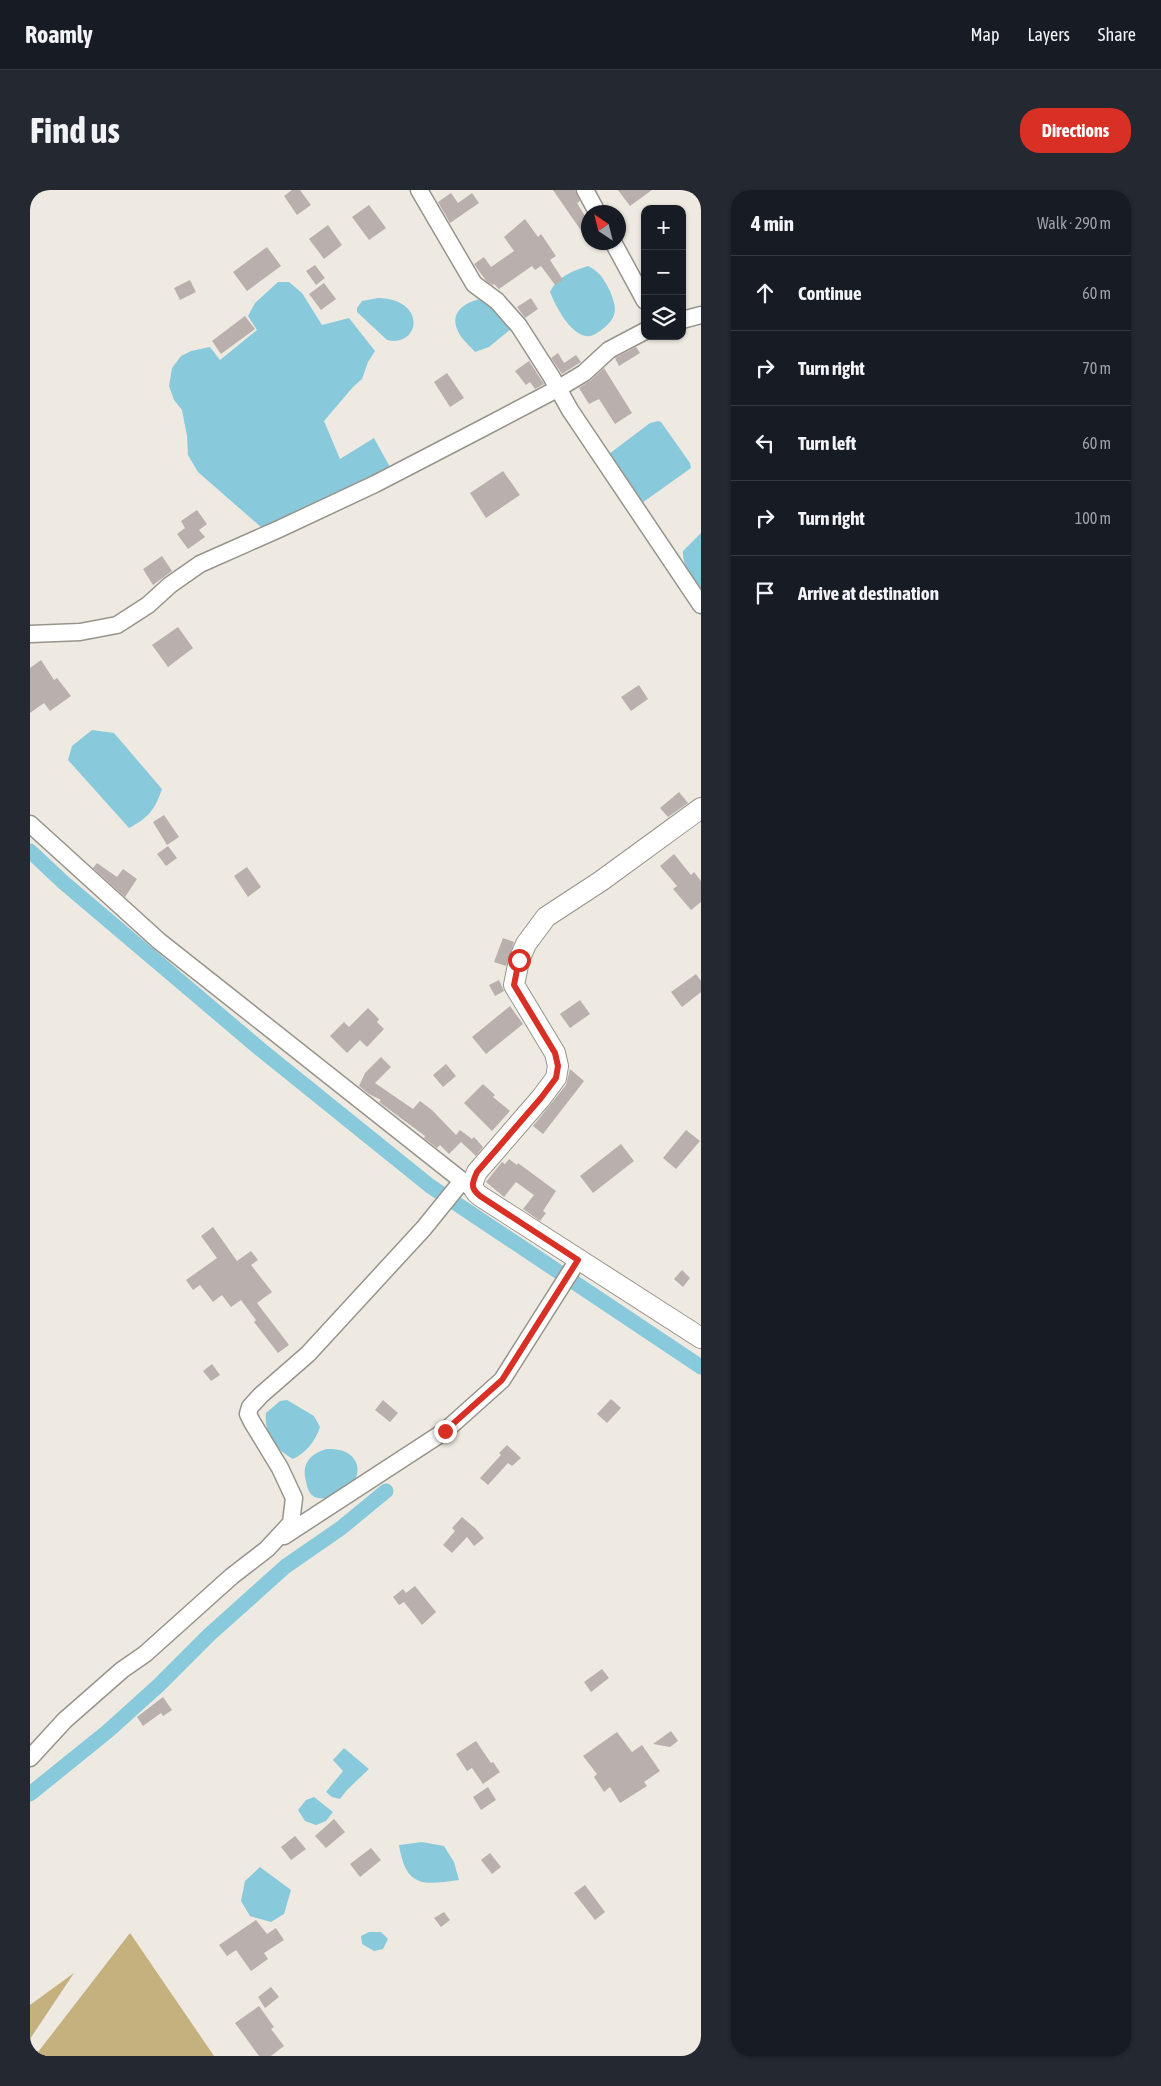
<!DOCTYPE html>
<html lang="en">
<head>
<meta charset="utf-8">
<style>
  body { margin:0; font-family:"Asap Condensed",sans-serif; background:#242831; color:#f1f3f6 }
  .controls { position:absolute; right:15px; top:15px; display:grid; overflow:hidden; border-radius:10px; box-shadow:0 1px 4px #0004 }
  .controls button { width:45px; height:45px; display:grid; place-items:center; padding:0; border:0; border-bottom:1px solid #363941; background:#171b24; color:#f1f3f6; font:25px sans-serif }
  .compass { position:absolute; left:551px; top:15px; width:45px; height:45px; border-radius:50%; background:#171b24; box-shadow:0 1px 4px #0004; rotate:325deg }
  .stop { position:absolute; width:15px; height:15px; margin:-11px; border:4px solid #d93025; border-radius:50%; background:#fff }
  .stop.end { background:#d93025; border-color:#fff; box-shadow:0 1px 5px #0008 }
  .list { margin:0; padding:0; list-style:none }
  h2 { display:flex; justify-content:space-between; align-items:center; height:65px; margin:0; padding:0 20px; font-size:21px }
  h2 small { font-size:16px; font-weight:400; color:#9ea1a6 }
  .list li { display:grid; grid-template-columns:32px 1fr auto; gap:15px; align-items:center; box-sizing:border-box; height:75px; padding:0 20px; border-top:1px solid #363941 }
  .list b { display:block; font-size:19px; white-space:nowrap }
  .list em { font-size:16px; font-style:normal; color:#9ea1a6 }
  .icon { flex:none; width:28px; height:28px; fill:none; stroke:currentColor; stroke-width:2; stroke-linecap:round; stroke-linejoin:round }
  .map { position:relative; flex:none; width:671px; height:1866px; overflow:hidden; border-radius:20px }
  header { display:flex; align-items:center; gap:30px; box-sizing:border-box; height:70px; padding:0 25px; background:#171b24; border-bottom:1px solid #363941 }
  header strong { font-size:24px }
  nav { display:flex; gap:28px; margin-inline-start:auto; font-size:18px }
  .intro { display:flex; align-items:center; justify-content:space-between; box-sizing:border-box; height:120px; padding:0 30px }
  h1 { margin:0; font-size:35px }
  .button { padding:12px 22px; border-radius:20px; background:#d93025; color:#fff; font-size:18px; font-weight:700 }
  main { display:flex; gap:30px; padding:0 30px }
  aside { flex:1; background:#171b24; border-radius:20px; box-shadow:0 1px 4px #0004 }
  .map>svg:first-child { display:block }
  .forest { fill:#c5b17e }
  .water { fill:#88cadb }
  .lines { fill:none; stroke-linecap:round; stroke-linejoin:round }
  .canal { stroke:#88cadb; stroke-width:15 }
  .building { fill:#b9afad }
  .minor-casing { stroke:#97948c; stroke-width:19 }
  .tertiary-casing { stroke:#97948c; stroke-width:22 }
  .minor { stroke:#fff; stroke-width:16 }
  .tertiary { stroke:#fff; stroke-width:20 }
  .route { stroke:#d93025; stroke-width:6 }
</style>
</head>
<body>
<header>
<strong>Roamly</strong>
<nav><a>Map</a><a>Layers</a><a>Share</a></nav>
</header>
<div class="intro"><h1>Find us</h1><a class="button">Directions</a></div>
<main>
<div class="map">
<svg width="671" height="1866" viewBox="0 0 671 1866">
  <rect width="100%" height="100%" fill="#eeeae1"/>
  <path class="forest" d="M100,1743L184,1866H5Z
    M44,1783L0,1849V1815Z"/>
  <path class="water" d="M558,76C570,82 574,89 580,101C588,121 587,128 570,141C565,144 562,147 556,146C540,144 525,115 520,102C527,87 542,81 558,76Z
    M248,92H259L272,103L292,135L319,128L345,161L338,172L332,189L323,197L294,231L310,269L344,248L361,279L232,338L168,282L158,265L157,246L152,220L144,210L139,196L142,178L151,166L161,161L180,157L190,170L227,140L218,126L225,113Z
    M348,108C398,109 390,158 357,150L327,122V118L332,111Z
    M450,109C465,113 473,127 481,139L459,157L445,162C439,155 430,148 427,139C420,122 436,112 450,109Z
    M628,231L631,232L660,273L661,278L612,313L579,264L620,233Z
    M671,343V399C662,387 652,376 653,361Z
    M62,540L84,543L132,599C125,620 118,628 99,638L38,570L42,556Z
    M257,1210L284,1226L290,1237C286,1250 276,1263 263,1269C245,1259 234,1244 236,1223L250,1211Z
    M296,1259C303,1259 312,1259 319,1264C329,1271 331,1285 321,1294C315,1300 305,1304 298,1309C293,1308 287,1309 283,1306C278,1302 277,1296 276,1291C271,1274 280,1264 296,1259Z
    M314,1558L339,1579L317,1600L310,1609L302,1607L296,1602L313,1581L303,1570Z
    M284,1607L303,1622L296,1631L286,1635L275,1631L268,1620L276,1610Z
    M392,1652L414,1656L424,1672L429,1690C393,1695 376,1698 369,1655Z
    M230,1677L261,1700L254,1724L241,1732L220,1726L211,1711L215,1691Z
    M339,1742H351L358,1749L353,1759L344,1761L332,1754L331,1746Z"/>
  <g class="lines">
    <path class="canal" d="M0,661L33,692L230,859L400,996L671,1177
      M0,1604L78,1541L129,1495L179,1445L256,1376L311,1338L356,1301"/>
  </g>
  <path class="building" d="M262,0H270L281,15L267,25L254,6Z
    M523,0H545L550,11L547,13L558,31V37L552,42Z
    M588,0H622L600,16Z
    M421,3L428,13L442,3L449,13L420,33L408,12Z
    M339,15L356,38L339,50L322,27Z
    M495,29L508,47L511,44L526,66L520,70L533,90L525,95L511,76L505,80L502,76L469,99L464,94L463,95L457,92L444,74L454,67L461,77L484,61L474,47Z
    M298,35L312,55L294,69L279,49Z
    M237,57L251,76L217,101L203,82Z
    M285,75L295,88L286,95L276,81Z
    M160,90L166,102L150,110L144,98Z
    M294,93L306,109L291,120L279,104Z
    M501,108L508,119L495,128L487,117Z
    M215,126L225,139L191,164L182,151Z
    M606,157L610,163L589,176L585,168Z
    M528,163L534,173L546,165L551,172L532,184L521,168Z
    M499,171L514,194L505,199L500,192L496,195L485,181Z
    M574,178L602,223L585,234L569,209L559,214L549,198L561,190Z
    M417,183L434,208L420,217L404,192Z
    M473,281L490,305L456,328L440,303Z
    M167,320L177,334L169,340L175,347L158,359L147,344L155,338L151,331Z
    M132,366L142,381L123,395L113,379Z
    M148,437L163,458L138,477L122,455Z
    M11,470L24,490L27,488L41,506L20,521L14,513L0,523V478Z
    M609,495L618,509L601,521L591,507Z
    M649,602L658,613L638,627L630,618Z
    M134,625L149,647L137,655L123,632Z
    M138,656L147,668L136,676L127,664Z
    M644,664L661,685L664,682L671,691V712L661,720L643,699L647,696L630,676Z
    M67,673L87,687L93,679L107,689L95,707L63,678Z
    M217,677L231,697L218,707L204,686Z
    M473,748L484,752L476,776L464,772Z
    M666,784L671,791V802L652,817L641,802Z
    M469,790L474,801L465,806L459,795Z
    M550,810L560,824L540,838L530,824Z
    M480,816L493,834L456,864L442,847Z
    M338,818L349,829L347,832L354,839L337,857L330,850L317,863L300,846L314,832L319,837Z
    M351,867L361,877L345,893L383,919L390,911L402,920L426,945L430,940L442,949L444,947L453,957L446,966L431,952L419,964L410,955L407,958L394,948L395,946L349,912L351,910L339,904L329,896L335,883Z
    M416,874L426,886L413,897L403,885Z
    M540,879L554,891L513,944L503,936L536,895Z
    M453,894L465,905L463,907L480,921L462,941L434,913Z
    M656,940L670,951L646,979L633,968Z
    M591,954L604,971L563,1003L550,986Z
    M479,969L487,975L488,973L526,1001L513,1021L516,1023L510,1031L493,1019L504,1005L486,992L474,1007L456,992L472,972L475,974Z
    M183,1037L207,1071L221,1061L228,1070L221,1075L242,1102L227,1113L259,1155L248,1163L224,1132L226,1130L211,1110L201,1117L192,1105L183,1112L170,1095L163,1100L156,1090L187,1068L171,1046Z
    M652,1080L660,1088L653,1097L644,1089Z
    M182,1174L190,1185L181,1191L173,1181Z
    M581,1209L591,1218L577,1233L567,1224Z
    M353,1210L368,1223L360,1232L345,1220Z
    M477,1255L491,1268L482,1276L478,1273L458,1295L450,1288L471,1265L469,1263Z
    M432,1327L446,1339L454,1348L444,1356L437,1347L422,1363L413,1355L425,1341L422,1338Z
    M385,1396L406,1422L392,1435L374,1412L369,1415L363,1407L373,1399L376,1403Z
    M572,1479L579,1488L561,1502L554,1492Z
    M133,1507L142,1520L133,1526L131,1523L113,1536L107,1527Z
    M641,1541L648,1551L640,1557L623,1554Z
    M587,1542L602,1562L612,1555L630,1581L614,1592L617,1596L590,1613L580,1597L574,1602L564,1587L567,1584L553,1566Z
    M446,1551L461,1573L463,1572L470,1582L453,1594L442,1578L437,1581L426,1564Z
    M458,1597L466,1610L451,1620L443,1607Z
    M304,1629L315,1642L296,1658L285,1646Z
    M265,1646L276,1659L261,1670L251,1657Z
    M341,1658L351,1670L330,1687L320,1674Z
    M460,1663L471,1677L462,1684L451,1670Z
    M555,1695L575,1722L565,1730L544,1703Z
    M414,1722L420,1730L411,1737L404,1728Z
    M226,1730L237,1744L246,1738L254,1750L234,1763L238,1769L221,1781L206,1760L197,1766L189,1755Z
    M241,1797L249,1807L235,1818L228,1807Z
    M229,1816L244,1837L241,1839L254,1856L241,1866H229L205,1833Z"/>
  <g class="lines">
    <defs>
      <path id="minor" d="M389,0L444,94L467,111L489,136L521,186L540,220L671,415
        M555,0L567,22
        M583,52L615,111
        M652,130L671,125
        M0,444L50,442L87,435L118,415L140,395L170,374L249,339L345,294L451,239L529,198L554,183L579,160L615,141
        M0,634L129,751L440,997
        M254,1346L415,1241L472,1190L548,1070
        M0,1568L35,1530L51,1516L92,1480L115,1464L202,1386L237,1359L261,1333L264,1308L250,1278L222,1232L218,1224L220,1217L231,1205L278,1164L394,1038L432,991"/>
      <path id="tertiary" d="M671,618L571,691L516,727L496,754L489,770L484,795L525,863L528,876L526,888L511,908L447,982C442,993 440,998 450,1006L671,1148"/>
    </defs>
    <use href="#minor" class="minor-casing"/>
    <use href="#tertiary" class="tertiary-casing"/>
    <use href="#minor" class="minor"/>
    <use href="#tertiary" class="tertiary"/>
  </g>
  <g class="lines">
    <path class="route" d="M415,1241L472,1190L548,1070L450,1006C440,998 442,993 447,982L511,908L526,888L528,876L525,863L484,795L489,770"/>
  </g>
</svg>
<div class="controls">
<button>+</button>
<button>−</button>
<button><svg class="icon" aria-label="layers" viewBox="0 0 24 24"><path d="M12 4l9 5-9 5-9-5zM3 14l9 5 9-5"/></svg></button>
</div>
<svg class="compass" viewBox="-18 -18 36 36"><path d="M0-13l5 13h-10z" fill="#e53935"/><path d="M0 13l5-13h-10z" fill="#9ea1a6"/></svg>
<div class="stop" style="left:489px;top:770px"></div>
<div class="stop end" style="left:415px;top:1241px"></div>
</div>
<aside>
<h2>4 min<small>Walk · 290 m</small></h2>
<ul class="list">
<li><svg class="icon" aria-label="ahead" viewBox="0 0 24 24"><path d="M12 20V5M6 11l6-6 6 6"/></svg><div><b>Continue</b></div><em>60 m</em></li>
<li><svg class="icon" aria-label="right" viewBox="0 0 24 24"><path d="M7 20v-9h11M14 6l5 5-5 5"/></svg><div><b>Turn right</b></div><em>70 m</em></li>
<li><svg class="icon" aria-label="left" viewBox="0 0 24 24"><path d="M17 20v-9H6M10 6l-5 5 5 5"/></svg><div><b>Turn left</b></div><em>60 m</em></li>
<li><svg class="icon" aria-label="right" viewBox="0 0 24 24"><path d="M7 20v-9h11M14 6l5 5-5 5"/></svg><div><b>Turn right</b></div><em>100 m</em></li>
<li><svg class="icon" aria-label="arrive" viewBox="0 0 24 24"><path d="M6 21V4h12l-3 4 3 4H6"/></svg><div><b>Arrive at destination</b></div></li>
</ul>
</aside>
</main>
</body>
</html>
